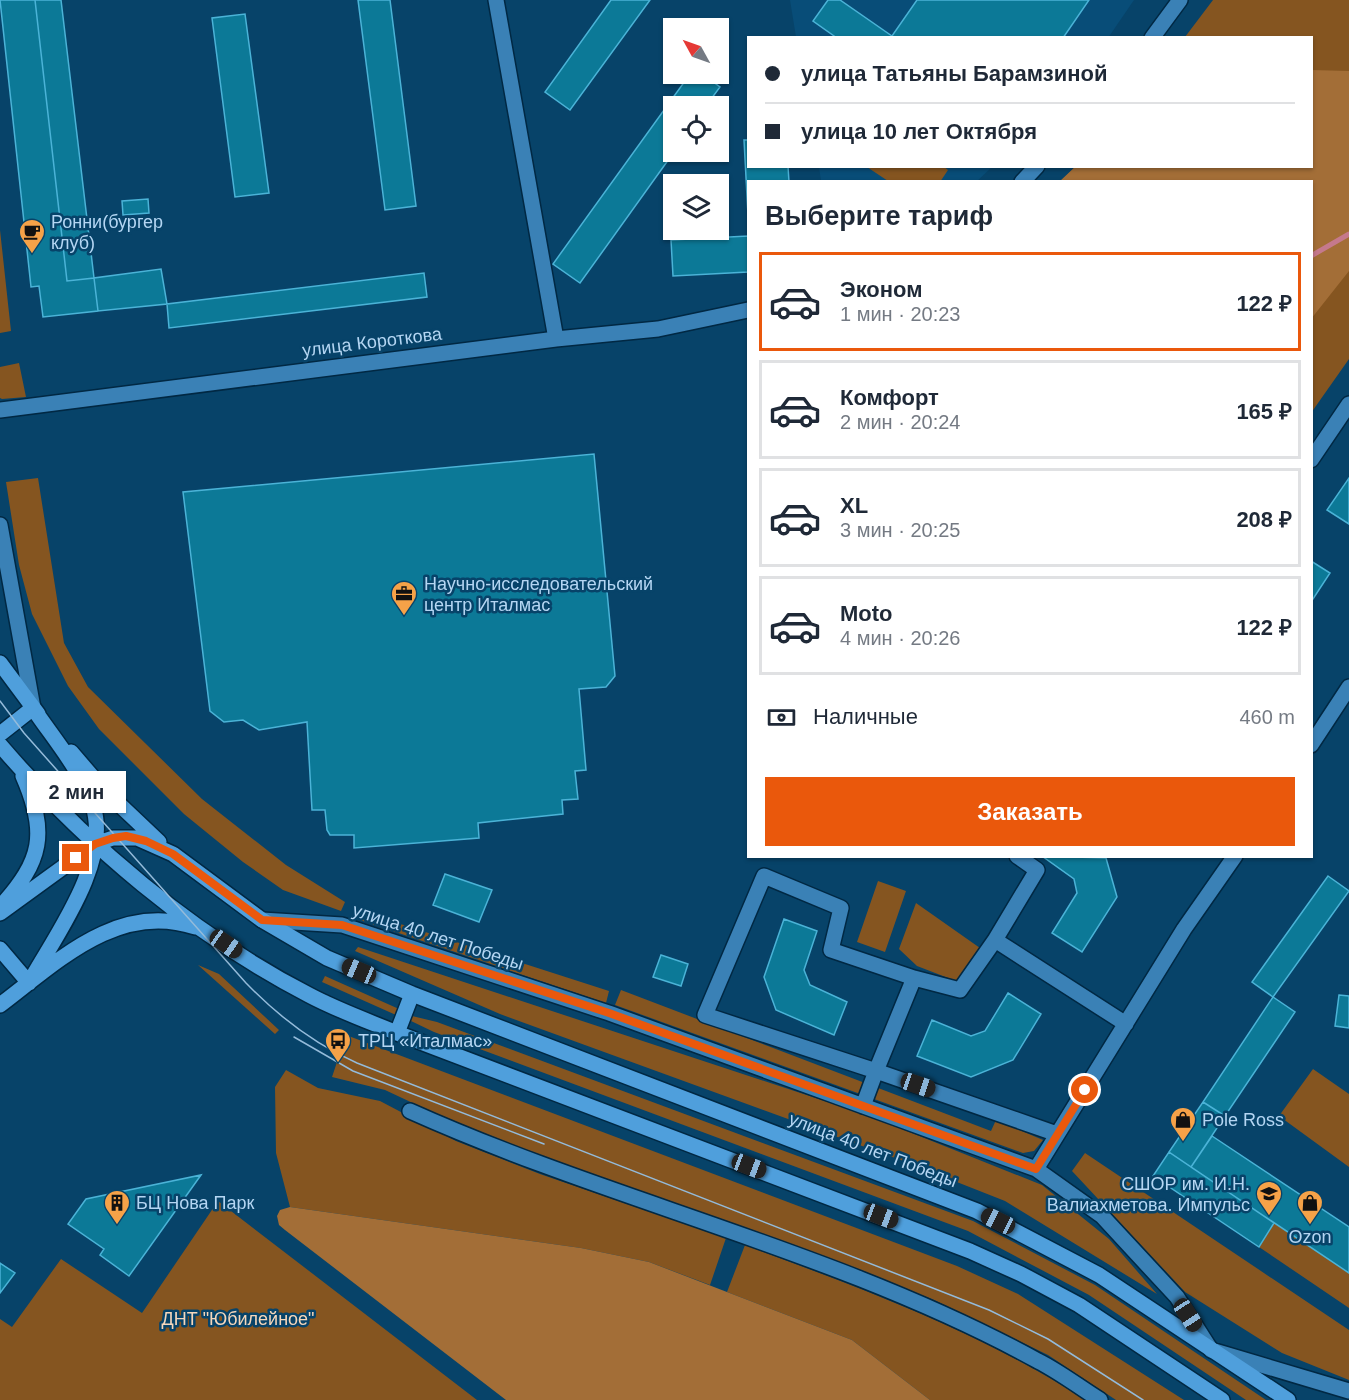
<!DOCTYPE html>
<html lang="ru">
<meta charset="utf-8">
<style>
body{margin:0;font-family:Helvetica,sans-serif;background:#f6f6f7;color:#1f2937;height:100vh;display:flex;flex-direction:column;font-size:22px;white-space:nowrap}
*{box-sizing:border-box;margin:0}
p{font-size:20px;color:#747a83}
.icon{flex:none;width:33px;height:33px;fill:none;stroke:currentColor;stroke-width:2;stroke-linecap:round;stroke-linejoin:round}
.map{position:relative;flex:1;overflow:hidden}
.details{position:absolute;left:747px;top:180px;width:566px;height:678px;display:flex;flex-direction:column;background:#fff;border-radius:0px;box-shadow:0 2px 4px #0004}
.details>*{flex:none}
.top-card{position:absolute;left:747px;top:36px;width:566px;height:132px;border-radius:0px;box-shadow:0 2px 4px #0004;display:grid;align-content:center;height:132px;padding:0 18px;background:#fff}
.needle{width:39px;rotate:310deg}
.buttons{position:absolute;left:663px;top:18px;display:grid;gap:12px}
.buttons a{display:grid;place-items:center;width:66px;height:66px;border-radius:0px;background:#fff;box-shadow:0 2px 4px #0004;font-size:30px}
.end{position:absolute;width:27px;height:27px;margin:-14px;border:8px solid #ea580c;background:#fff;box-shadow:0 0 0 3px #fff}
.from{border-radius:50%}
.bubble{position:absolute;height:42px;border-radius:0px;background:#fff;box-shadow:0 2px 4px #0004;font-size:20px;font-weight:800;line-height:42px;text-align:center}
.car{position:absolute;width:18px;height:36px;margin:-18px -9px;border-radius:8px;box-shadow:0 0 4px 2px #0007;background:linear-gradient(#222 24%,#8ab4d8 0 40%,#222 0 76%,#8ab4d8 0 86%,#222 0)}
.top-card b{display:flex;align-items:center;gap:21px;height:57px;font-size:22px}
.top-card b+b{border-top:2px solid #e0e1e3}
.top-card i{width:15px;height:15px;background:#1f2937}
ul{padding:0;list-style:none}
li{display:flex;align-items:center;gap:18px;height:99px;margin:0 12px 9px;padding:0 6px;border:3px solid #e0e1e3;border-radius:0px}
li div{flex:1}
li b{display:block;font-size:22px}
li em{font-style:normal;font-weight:800}
li.active{border-color:#ea580c}
li>.icon{width:54px;height:54px;stroke-width:1.5}
h2{padding:0 18px;font-size:27px;line-height:72px}
.pay{display:flex;align-items:center;gap:15px;height:66px;padding:0 18px;font-size:22px}
.pay p{margin-inline-start:auto}
.button{display:flex;gap:12px;margin-top:auto;padding:12px 18px}
.button a{flex:1;height:69px;border-radius:0px;background:#ea580c;color:#fff;font-size:24px;font-weight:800;line-height:69px;text-align:center}
.map>svg:first-child{display:block}
</style>
<div class="map">
<svg width="1349" height="1400" viewBox="0 0 1349 1400">
<rect width="100%" height="100%" fill="#074369"/>
<path fill="#084d78" d="M790 0H1134L1108 38 796 37Z
M819 167H992L976 182 821 181Z"/>
<path fill="#855520" d="M1213 0H1349V359L1311 413V182H1060L1075 167 1311 166V38L1185 37Z
M943 166 948 170 940 182 888 181 867 167Z
M0 230 11 331 0 333Z
M19 363 26 397 2 399 0 398V367Z
M38 478 64 643 88 687 202 799 286 865 345 902 341 911 283 890 243 862 184 814 99 729 68 686 32 614 19 565 6 482Z
M878 881 906 891 885 952 857 942Z
M916 903 980 948 956 981 917 966 899 949Z
M357 910 609 991 606 1003 354 918Z
M358 947 867 1115 1042 1185 1109 1239 1157 1294 1005 1201 906 1162 500 1014 355 951Z
M198 965 219 974 279 1030 275 1034Z
M325 976 399 1009 396 1015 322 982Z
M621 990 991 1131 996 1120 1043 1140 1034 1151 1023 1153 615 1005Z
M412 1016 437 1022 973 1221 1095 1285 1266 1400H1246L1089 1295 968 1231 434 1032 411 1021Z
M346 1035 957 1266 1018 1294 1184 1400H1116L1048 1355 932 1299 464 1127 385 1090 332 1077Z
M1313 1069 1349 1094V1167L1279 1116Z
M286 1070 318 1088 380 1101 456 1141 540 1174 726 1238 710 1285 649 1262 581 1248 290 1207 276 1153 275 1087Z
M1085 1153 1349 1330V1380L1282 1353 1185 1292 1072 1171Z
M218 1201 477 1400H0V1319L12 1327 61 1259 142 1313Z
M1274 1223 1349 1273V1308L1259 1247Z
M745 1245C862 1289 980 1331 1085 1400H930L852 1340 727 1292Z"/>
<path fill="#a36e37" d="M1311 70 1349 71V271L1311 319V182L1060 181 1075 167 1311 166Z
M290 1207 581 1248 649 1262 852 1340 930 1400H506L285 1230 279 1225 277 1216 280 1210Z"/>
<g fill="none" stroke-linecap="round" stroke-linejoin="round">
<path stroke="#c5798c" stroke-width="5" d="M1311 256 1349 234"/>
</g>
<path fill="#0c7997" stroke="#4bb3d7" stroke-width="1.5" d="M0 0H35L67 281 94 278 98 311 43 317 39 286 31 287Z
M35 0H61L94 278 67 281Z
M358 0H390L416 206 385 210Z
M611 0H650L570 110 545 92Z
M828 0H840L892 36 917 0H1089L1063 38H837L813 21Z
M245 14 269 193 235 197 212 18Z
M690 74H702L720 87 706 106H674V152L580 283 553 264Z
M744 140H748V166H788L789 182H748V215Z
M148 199 149 213 123 215 122 201Z
M748 236V272L673 276 671 240Z
M161 269 167 304 98 311 94 278Z
M424 273 427 297 169 328 167 304Z
M594 454 615 676 606 687 579 689 586 770 575 771 578 799 562 800 563 814 478 823 479 838 354 848V835H330L327 830 325 810H312L307 722 259 730 243 720 224 722 210 711 183 492Z
M1349 478V524L1327 510Z
M1311 561 1330 573 1311 602Z
M1042 856 1106 858 1117 897 1082 952 1052 933 1077 893 1074 879Z
M445 874 492 890 479 922 433 905Z
M1328 876 1349 891 1273 997 1252 982Z
M784 919 817 931 804 970 810 985 847 1002 834 1035 776 1010 764 977Z
M661 955 688 964 681 986 653 977Z
M1008 993 1041 1014 1013 1060 971 1077 917 1056 932 1020 971 1036 985 1031Z
M1339 995 1349 996V1028L1335 1026Z
M1273 997 1295 1012 1225 1116 1203 1102Z
M1203 1102 1225 1116 1191 1167 1169 1152Z
M1212 1136 1349 1227V1273L1191 1167Z
M1169 1152 1274 1223 1259 1247 1153 1176Z
M201 1175 129 1276 100 1255 104 1249 68 1224 86 1199Z
M0 1263 15 1273 0 1293Z"/>
<g fill="none" stroke-linecap="round" stroke-linejoin="round">
<defs>
<path id="minor" d="M496 0 556 339
M1152 38 1180 0
M1022 182 1037 166
M0 410 556 339 658 329 748 310
M1311 460 1349 404
M0 525 33 708
M1311 745 1349 687
M262 920 342 925 609 1013 1036 1169 1102 1216 1177 1297 1211 1350 1349 1391
M995 940 1037 870 1017 856
M863 1106 876 1071 705 1015 764 876 841 908 831 950 914 978
M410 1111C615 1203 840 1252 1038 1361 1060 1372 1079 1387 1100 1400
M1057 1134 876 1071 914 978 960 990 995 940 1126 1024
M1036 1169 1184 929 1235 856"/>
<path id="major" d="M0 663 38 714
M0 734 33 708
M0 745C85 844 193 935 309 995 337 1010 368 1021 397 1033L970 1251 1021 1274 1079 1305 1222 1400
M71 752 102 788 159 842
M1 906C42 861 48 833 23 776
M0 913 95 844 113 838H137L173 854 262 920 327 958 412 994 977 1211 1099 1275 1288 1400
M0 949 29 983
M29 983C55 936 111 862 93 806 82 771 53 738 33 708
M0 1005C57 962 118 901 195 927
M397 1033 412 994"/>
</defs>
<use href="#minor" stroke="#012843" stroke-width="18"/>
<use href="#major" stroke="#012843" stroke-width="18"/>
<use href="#minor" stroke="#3a81b6" stroke-width="15"/>
<use href="#major" stroke="#4f9fdc" stroke-width="15"/>
<path stroke="#94bbda" stroke-width="1.5" d="M0 701 24 733 246 983C278 1016 314 1044 357 1063L989 1310 1048 1339 1143 1400
M294 1037 353 1071 544 1144"/>
</g>
<g fill="none" stroke-linecap="round" stroke-linejoin="round">
<path stroke="#ea580c" stroke-width="8" d="M76 858 95 844 113 838 126 836 146 841 173 854 262 920 342 925 609 1013 1036 1169 1085 1090"/>
</g>
<defs>
<symbol id="cafe-pin" viewBox="-11 -11 22 30"><path d="M0 17L-7.5 6A9.5 9.5 0 1 1 7.5 6Z" fill="#f6a248" stroke="#074369"/><path d="M-5.5-4.5H6V0H3Q3 3.5 0 3.5H-2.5Q-5.5 3.5-5.5 0ZM3-3.2v2h1.7v-2ZM-6 4.5H4V6H-6Z" fill="#111"/></symbol>
<symbol id="office-pin" viewBox="-11 -11 22 30"><path d="M0 17L-7.5 6A9.5 9.5 0 1 1 7.5 6Z" fill="#f6a248" stroke="#074369"/><path d="M-6-3h4V-5.5h4V-3h4V5H-6ZM-1-4.5V-3h2v-1.5ZM-6 0V1H6V0Z" fill="#111"/></symbol>
<symbol id="bus-pin" viewBox="-11 -11 22 30"><path d="M0 17L-7.5 6A9.5 9.5 0 1 1 7.5 6Z" fill="#f6a248" stroke="#074369"/><path d="M-5-6H5V4H4V6H2V4H-2V6H-4V4H-5ZM-3.5-4V0h7V-4ZM-3.5 1.2v1.5H-2V1.2ZM2 1.2v1.5H3.5V1.2Z" fill="#111"/></symbol>
<symbol id="shop-pin" viewBox="-11 -11 22 30"><path d="M0 17L-7.5 6A9.5 9.5 0 1 1 7.5 6Z" fill="#f6a248" stroke="#074369"/><path d="M-5-2.5h2.3a2.7 3.5 0 0 1 5.4 0H5L5.5 6h-11ZM-1.5-2.5h3a1.5 2.3 0 0 0-3 0Z" fill="#111"/></symbol>
<symbol id="school-pin" viewBox="-11 -11 22 30"><path d="M0 17L-7.5 6A9.5 9.5 0 1 1 7.5 6Z" fill="#f6a248" stroke="#074369"/><path d="M0-5L7-2L0 1L-7-2ZM-4 1L0 2.5L4 1V4Q0 6-4 4Z" fill="#111"/></symbol>
<symbol id="building-pin" viewBox="-11 -11 22 30"><path d="M0 17L-7.5 6A9.5 9.5 0 1 1 7.5 6Z" fill="#f6a248" stroke="#074369"/><path d="M-4-6H4V6H1V3H-1V6H-4ZM-2.5-4.3h1.7v1.8h-1.7ZM.8-4.3h1.7v1.8H.8ZM-2.5-1h1.7V.8h-1.7ZM.8-1h1.7V.8H.8Z" fill="#111"/></symbol>
</defs>
<g fill-rule="evenodd">
<use href="#cafe-pin" x="17" y="217" width="30" height="40"/>
<use href="#office-pin" x="389" y="579" width="30" height="40"/>
<use href="#bus-pin" x="323" y="1026" width="30" height="40"/>
<use href="#shop-pin" x="1168" y="1105" width="30" height="40"/>
<use href="#school-pin" x="1254" y="1179" width="30" height="40"/>
<use href="#building-pin" x="102" y="1188" width="30" height="40"/>
<use href="#shop-pin" x="1295" y="1188" width="30" height="40"/>
</g>
<g text-anchor="middle" stroke-width="5" stroke-linejoin="round" paint-order="stroke">
<g font-size="18" fill="#b4d6f3" stroke="#074369" text-anchor="start">
<text x="51" y="228">Ронни(бургер<tspan x="51" dy="21">клуб)</tspan></text>
<text x="424" y="590">Научно-исследовательский<tspan x="424" dy="21">центр Италмас</tspan></text>
<text x="358" y="1047">ТРЦ «Италмас»</text>
<text x="1202" y="1126">Pole Ross</text>
<text x="1250" y="1190" text-anchor="end">СШОР им. И.Н.<tspan x="1250" dy="21">Валиахметова. Импульс</tspan></text>
<text x="136" y="1209">БЦ Нова Парк</text>
<text x="1310" y="1243" text-anchor="middle">Ozon</text>
</g>
<g font-size="18" fill="#b4d6f3" stroke="#074369">
<text transform="translate(372 342) rotate(-7)" y="6">улица Короткова</text>
<text transform="translate(438 937) rotate(18)" y="6">улица 40 лет Победы</text>
<text transform="translate(873 1150) rotate(21)" y="6">улица 40 лет Победы</text>
</g>
<g font-size="18" fill="#f6d7bb" stroke="#074369">
<text x="238" y="1325">ДНТ "Юбилейное"</text>
</g>
</g>
</svg>
<div class="buttons">
<a><svg class="needle" viewBox="-14 -14 28 28"><path d="M0-13l5 13h-10z" fill="#e53935"/><path d="M0 13l5-13h-10z" fill="#747a83"/></svg></a>
<a><svg class="icon" aria-label="locate" viewBox="0 0 24 24"><circle cx="12" cy="12" r="6"/><path d="M12 2v4M12 18v4M2 12h4M18 12h4"/></svg></a>
<a><svg class="icon" aria-label="layers" viewBox="0 0 24 24"><path d="M12 4l9 5-9 5-9-5zM3 14l9 5 9-5"/></svg></a>
</div>
<i class="end from" style="left:1085px;top:1090px"></i>
<i class="end" style="left:76px;top:858px"></i>
<div class="bubble" style="left:27px;top:771px;width:99px">2 мин</div>
<i class="car" style="left:226px;top:944px;rotate:125deg"></i>
<i class="car" style="left:359px;top:971px;rotate:293deg"></i>
<i class="car" style="left:918px;top:1085px;rotate:109deg"></i>
<i class="car" style="left:749px;top:1166px;rotate:111deg"></i>
<i class="car" style="left:881px;top:1216px;rotate:111deg"></i>
<i class="car" style="left:998px;top:1221px;rotate:296deg"></i>
<i class="car" style="left:1188px;top:1315px;rotate:147deg"></i>
<div class="top-card">
<b><i class="from"></i>улица Татьяны Барамзиной</b>
<b><i></i>улица 10 лет Октября</b>
</div>
<section class="details">
<h2>Выберите тариф</h2>
<ul>
<li class="active"><svg class="icon" aria-label="car" viewBox="0 0 24 24"><path d="M5 17H2v-5l4-1 3-4h7l3 4 3 1v5h-3M9 17h6M6 11h13"/><circle cx="7" cy="17" r="2"/><circle cx="17" cy="17" r="2"/></svg><div><b>Эконом</b><p>1 мин · 20:23</p></div><em>122 ₽</em></li>
<li><svg class="icon" aria-label="car" viewBox="0 0 24 24"><path d="M5 17H2v-5l4-1 3-4h7l3 4 3 1v5h-3M9 17h6M6 11h13"/><circle cx="7" cy="17" r="2"/><circle cx="17" cy="17" r="2"/></svg><div><b>Комфорт</b><p>2 мин · 20:24</p></div><em>165 ₽</em></li>
<li><svg class="icon" aria-label="car" viewBox="0 0 24 24"><path d="M5 17H2v-5l4-1 3-4h7l3 4 3 1v5h-3M9 17h6M6 11h13"/><circle cx="7" cy="17" r="2"/><circle cx="17" cy="17" r="2"/></svg><div><b>XL</b><p>3 мин · 20:25</p></div><em>208 ₽</em></li>
<li><svg class="icon" aria-label="car" viewBox="0 0 24 24"><path d="M5 17H2v-5l4-1 3-4h7l3 4 3 1v5h-3M9 17h6M6 11h13"/><circle cx="7" cy="17" r="2"/><circle cx="17" cy="17" r="2"/></svg><div><b>Moto</b><p>4 мин · 20:26</p></div><em>122 ₽</em></li>
</ul>
<div class="pay"><svg class="icon" aria-label="cash" viewBox="0 0 24 24"><path d="M3 7h18v10H3z"/><circle cx="12" cy="12" r="2"/></svg>Наличные<p>460 m</p></div>
<div class="button"><a>Заказать</a></div>
</section>
</div>
